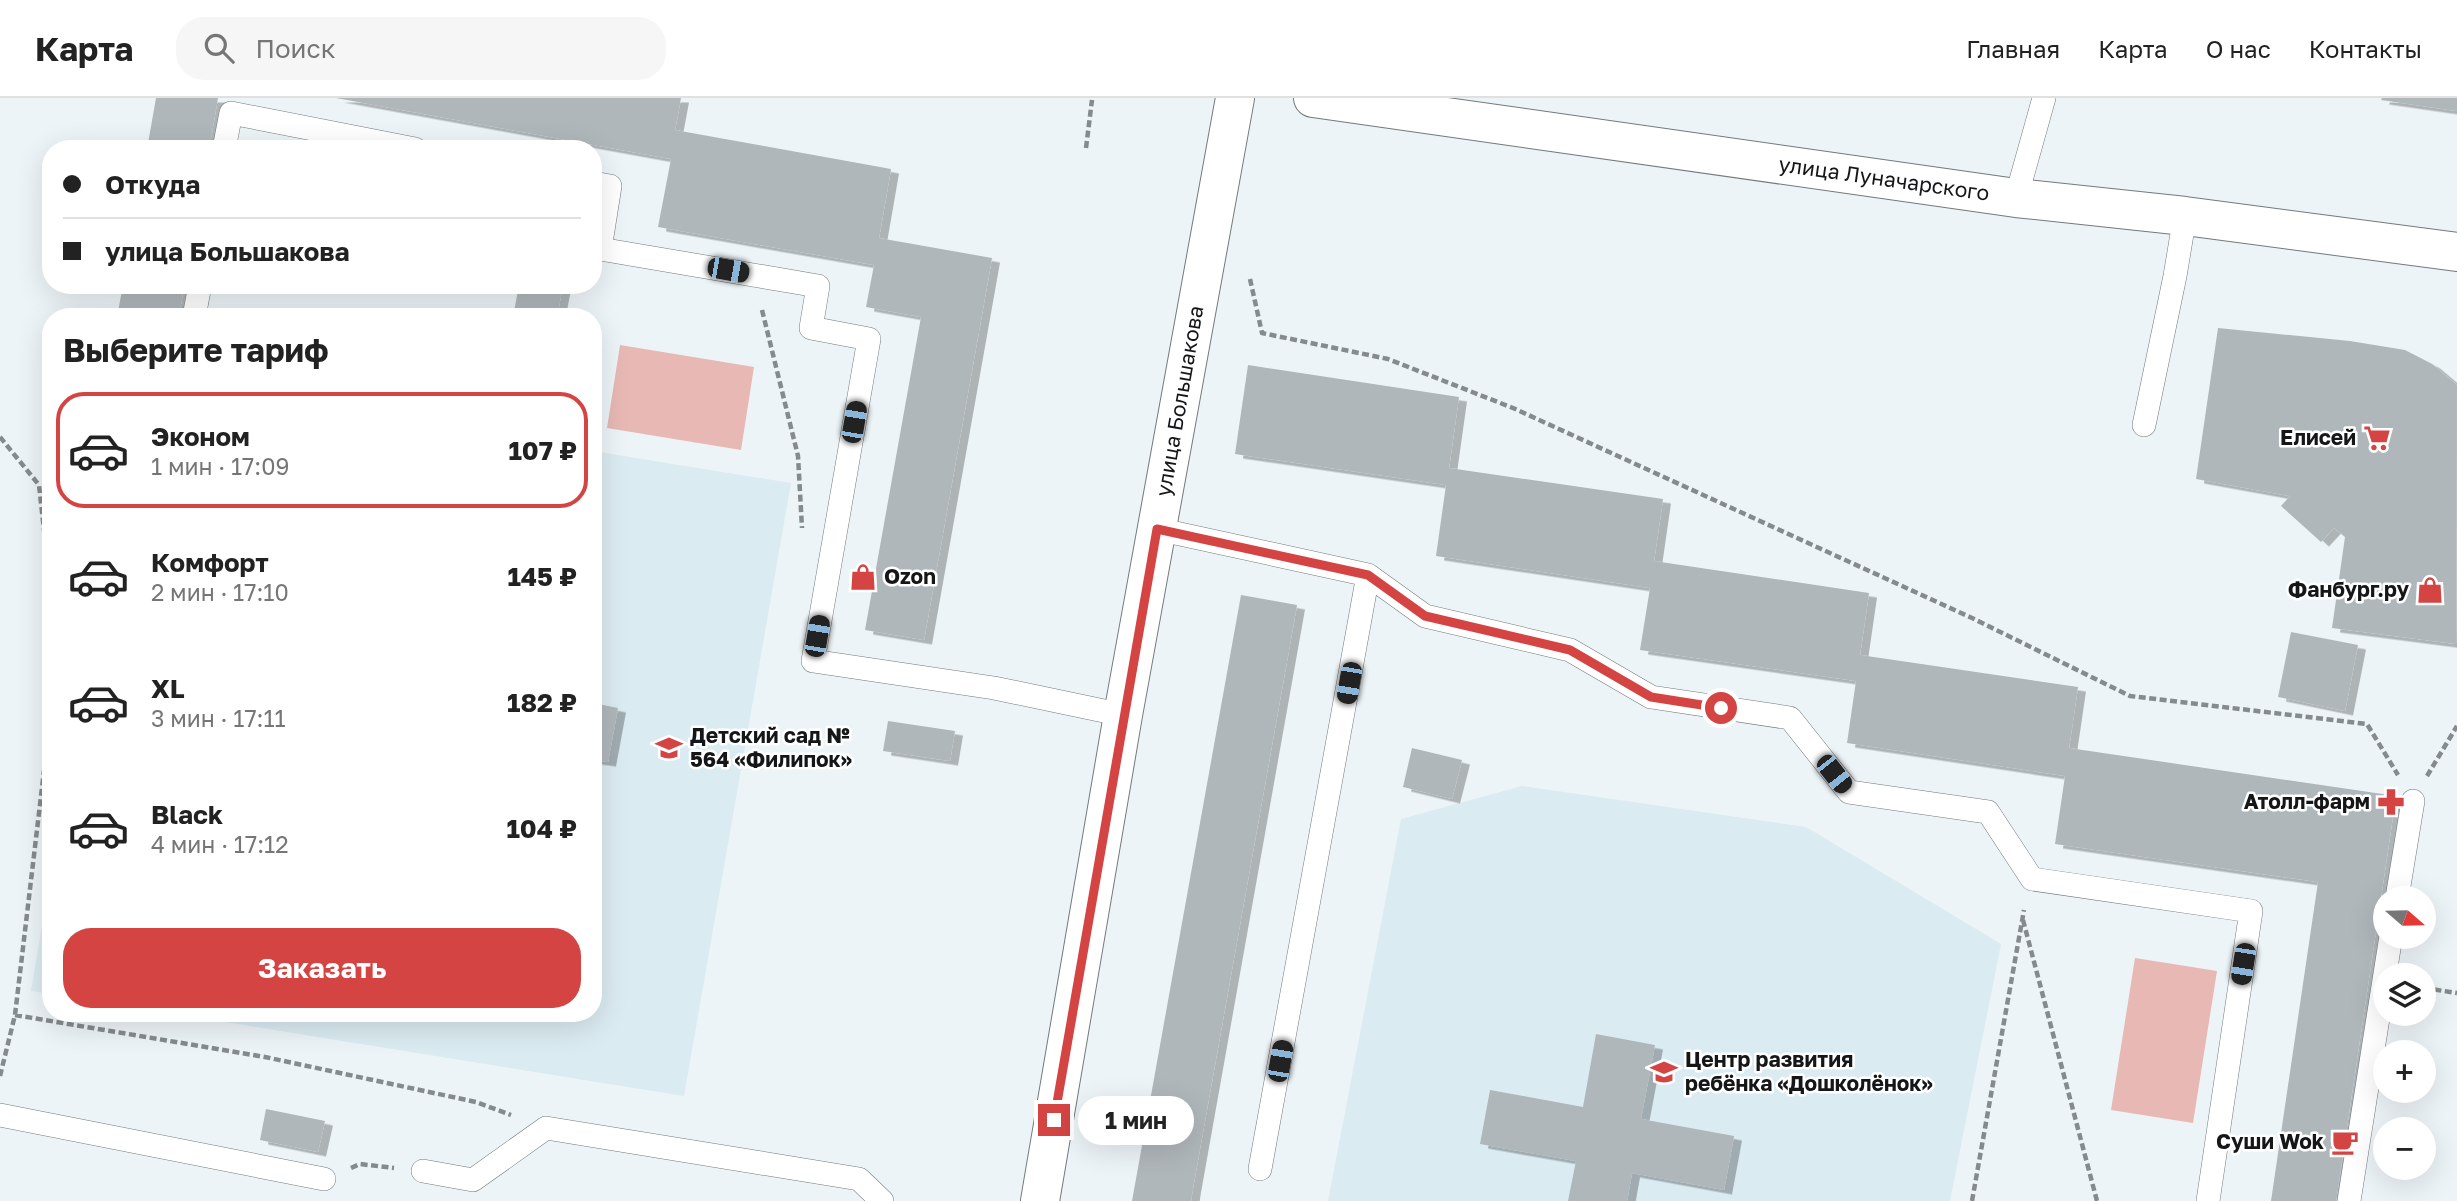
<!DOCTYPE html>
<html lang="ru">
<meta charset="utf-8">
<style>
body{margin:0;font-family:"Golos Text",sans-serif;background:#f6f6f6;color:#222;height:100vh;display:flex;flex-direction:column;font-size:26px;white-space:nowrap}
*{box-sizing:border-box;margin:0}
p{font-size:23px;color:#767676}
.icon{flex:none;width:38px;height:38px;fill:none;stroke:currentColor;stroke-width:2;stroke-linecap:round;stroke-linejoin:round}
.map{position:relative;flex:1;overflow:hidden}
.sheet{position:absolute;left:42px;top:210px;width:560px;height:714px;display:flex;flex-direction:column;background:#fff;border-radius:28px;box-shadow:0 7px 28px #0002}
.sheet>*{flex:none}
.hud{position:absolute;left:42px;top:42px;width:560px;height:154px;border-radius:28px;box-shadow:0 7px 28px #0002;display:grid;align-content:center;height:154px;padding:0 21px;background:#fff}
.needle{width:46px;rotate:110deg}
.fabs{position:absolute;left:2373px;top:788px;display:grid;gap:14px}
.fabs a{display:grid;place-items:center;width:63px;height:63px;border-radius:50%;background:#fff;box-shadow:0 7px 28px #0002;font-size:35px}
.end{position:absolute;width:32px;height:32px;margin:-16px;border:9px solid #d34443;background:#fff;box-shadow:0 0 0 4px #fff}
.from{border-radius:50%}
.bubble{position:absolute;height:49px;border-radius:24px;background:#fff;box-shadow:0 7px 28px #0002;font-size:23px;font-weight:700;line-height:49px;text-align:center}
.car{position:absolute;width:21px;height:42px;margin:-21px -10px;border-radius:9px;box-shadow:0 0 5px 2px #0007;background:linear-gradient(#222 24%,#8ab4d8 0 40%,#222 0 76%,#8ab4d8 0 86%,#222 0)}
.hud b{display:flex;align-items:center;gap:24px;height:66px;font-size:26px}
.hud b+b{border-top:2px solid #e0e0e0}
.hud i{width:18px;height:18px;background:#222}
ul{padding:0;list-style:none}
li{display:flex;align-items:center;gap:21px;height:116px;margin:0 14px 10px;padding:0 7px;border:4px solid transparent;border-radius:28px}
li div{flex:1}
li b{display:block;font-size:26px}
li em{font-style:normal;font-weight:700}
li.on{border-color:#d34443}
li>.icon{width:63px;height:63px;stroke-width:1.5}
h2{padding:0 21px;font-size:32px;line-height:84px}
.button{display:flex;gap:14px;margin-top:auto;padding:14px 21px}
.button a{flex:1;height:80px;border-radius:28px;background:#d34443;color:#fff;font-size:28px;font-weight:700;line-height:80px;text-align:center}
header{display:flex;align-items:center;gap:42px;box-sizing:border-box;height:98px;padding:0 35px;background:#fff;border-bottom:2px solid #e0e0e0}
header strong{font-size:33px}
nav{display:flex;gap:38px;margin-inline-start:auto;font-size:24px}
.search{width:490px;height:63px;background:#f6f6f6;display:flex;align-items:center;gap:18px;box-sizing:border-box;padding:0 24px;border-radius:28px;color:#767676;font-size:26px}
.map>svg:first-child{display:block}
</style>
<header>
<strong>Карта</strong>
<div class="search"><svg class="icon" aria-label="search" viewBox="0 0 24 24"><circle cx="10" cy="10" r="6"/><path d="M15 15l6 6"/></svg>Поиск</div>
<nav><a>Главная</a><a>Карта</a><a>О нас</a><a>Контакты</a></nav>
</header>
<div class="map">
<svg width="2457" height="1103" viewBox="0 0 2457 1103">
<defs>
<filter id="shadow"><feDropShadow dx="8" dy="4.5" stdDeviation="0" flood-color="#0004"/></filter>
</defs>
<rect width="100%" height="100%" fill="#edf4f7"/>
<path fill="#daebf1" d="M593 353 791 385 684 998 169 915H593Z
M1522 688 1806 729 2001 846 1950 1103H1328L1401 721Z
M51 774V896L31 893Z"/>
<path fill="#e7b8b4" d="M620 247 754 269 741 352 607 330Z
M2135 860 2217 873 2193 1025 2111 1012Z"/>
<path fill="#b0b7ba" filter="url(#shadow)" d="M156 0H218L209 51H147Z
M336 0H681L675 32 891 71 879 140 992 160 924 542 865 532 921 219 866 209 874 167 658 129 671 61Z
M2382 0H2457V13L2381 2Z
M123 187H184L179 219H117Z
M519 187H563L557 219H513Z
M2218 230 2350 243 2405 252 2432 266 2457 287 2456 546 2332 530 2345 439 2334 430 2321 444 2281 408 2290 398 2196 381Z
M1248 267 1459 299 1449 370 1663 401 1654 463 1869 495 1860 557 2078 589 2069 650 2396 698 2336 1103H2271L2318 784 2055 746 2065 678 1847 645 1856 583 1640 552 1650 490 1436 458 1446 387 1235 356Z
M1241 497 1297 507 1193 1090 1191 1103H1132Z
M2291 534 2358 547 2345 613 2278 599Z
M593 605 618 610 608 664 593 662Z
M888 623 955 633 950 663 883 653Z
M1412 650 1462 662 1452 701 1403 689Z
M1596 936 1655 947 1641 1021 1734 1038 1724 1092 1632 1075 1627 1103H1568L1576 1063 1480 1046 1490 992 1583 1009Z
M266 1011 325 1023 318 1054 260 1042Z"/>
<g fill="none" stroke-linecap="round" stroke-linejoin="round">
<defs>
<path id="service" d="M224 51 231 15 415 51
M593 85 610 88 600 151 818 188 811 230 869 241 813 563 994 590 1123 617
M2016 100 2044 0
M194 219 200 187
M2144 327 2175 178 2185 118
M1157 431 1368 477 1425 518 1570 552 1651 599 1790 620 1849 694 1988 714 2032 781 2251 813 2208 1103
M2397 800 2413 703
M0 1017 324 1081
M1260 1071 1368 477
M423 1073 473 1082 546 1030 859 1081 882 1103
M2349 1103 2391 838"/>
<path id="tertiary" d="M1313 0 2016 100 2185 118 2457 154
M1040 1103 1123 617 1235 0"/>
</defs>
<use href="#service" stroke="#73797c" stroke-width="24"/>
<use href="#tertiary" stroke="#73797c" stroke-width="40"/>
<path stroke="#858a8c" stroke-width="4.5" stroke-dasharray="7 3.5" stroke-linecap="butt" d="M1086 50 1092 2
M1250 181 1262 235 1388 261 1513 310 1972 520 2130 598 2367 626 2398 677
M762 212 798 358 802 430
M0 339 39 387 51 495
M2427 678 2457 628
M2023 822 2097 1103
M2424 890 2457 895
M15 917 265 959 476 1004 511 1017
M0 978 15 917 51 614
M351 1070 360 1066 394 1070
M1972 1103 2024 812"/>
<use href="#service" stroke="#fff" stroke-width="23"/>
<use href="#tertiary" stroke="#fff" stroke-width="38"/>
</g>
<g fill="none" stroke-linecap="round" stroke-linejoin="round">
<path stroke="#d34443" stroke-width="9" d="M1054 1022 1157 431 1368 477 1425 518 1570 552 1651 599 1721 610"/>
</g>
<defs>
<symbol id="supermarket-bare" viewBox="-9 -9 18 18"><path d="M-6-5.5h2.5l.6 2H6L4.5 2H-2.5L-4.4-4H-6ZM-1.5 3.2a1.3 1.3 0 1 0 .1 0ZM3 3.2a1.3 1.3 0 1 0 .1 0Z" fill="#d34443" stroke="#fff" stroke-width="2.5" paint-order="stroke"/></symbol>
<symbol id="shop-bare" viewBox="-9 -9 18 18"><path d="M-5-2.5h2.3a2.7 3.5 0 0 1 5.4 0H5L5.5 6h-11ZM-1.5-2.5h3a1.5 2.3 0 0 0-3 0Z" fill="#d34443" stroke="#fff" stroke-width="2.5" paint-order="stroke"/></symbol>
<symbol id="school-bare" viewBox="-9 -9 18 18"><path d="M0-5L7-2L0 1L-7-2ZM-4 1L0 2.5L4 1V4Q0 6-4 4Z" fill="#d34443" stroke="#fff" stroke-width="2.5" paint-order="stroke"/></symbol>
<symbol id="pharmacy-bare" viewBox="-9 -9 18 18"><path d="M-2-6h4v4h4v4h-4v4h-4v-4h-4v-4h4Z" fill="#d34443" stroke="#fff" stroke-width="2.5" paint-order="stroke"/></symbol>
<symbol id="cafe-bare" viewBox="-9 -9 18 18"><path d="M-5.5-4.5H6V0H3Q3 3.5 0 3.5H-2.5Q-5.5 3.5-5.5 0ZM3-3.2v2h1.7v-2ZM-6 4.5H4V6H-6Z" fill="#d34443" stroke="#fff" stroke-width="2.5" paint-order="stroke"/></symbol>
</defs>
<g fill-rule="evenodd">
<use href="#supermarket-bare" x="2358" y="321" width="38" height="38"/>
<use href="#shop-bare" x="844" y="460" width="38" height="38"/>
<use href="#shop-bare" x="2411" y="473" width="38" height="38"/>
<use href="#school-bare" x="650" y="631" width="38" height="38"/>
<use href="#pharmacy-bare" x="2372" y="685" width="38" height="38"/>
<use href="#school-bare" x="1645" y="955" width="38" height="38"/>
<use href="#cafe-bare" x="2326" y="1025" width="38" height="38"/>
</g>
<g text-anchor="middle" stroke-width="5" stroke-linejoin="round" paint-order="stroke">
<g font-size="21" fill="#141617" stroke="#fff">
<text transform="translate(1884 81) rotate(8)" y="7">улица Луначарского</text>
<text transform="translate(1180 303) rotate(-80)" y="7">улица Большакова</text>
</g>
<g font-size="21" font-weight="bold" fill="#141617" stroke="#fff" text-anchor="end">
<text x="2356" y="347">Елисей</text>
<text x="884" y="486" text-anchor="start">Ozon</text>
<text x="2409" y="499">Фанбург.ру</text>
<text x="690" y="645" text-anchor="start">Детский сад №<tspan x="690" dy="24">564 «Филипок»</tspan></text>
<text x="2370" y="711">Атолл-фарм</text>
<text x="1685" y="969" text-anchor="start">Центр развития<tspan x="1685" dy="24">ребёнка «Дошколёнок»</tspan></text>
<text x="2324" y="1051">Суши Wok</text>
</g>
</g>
</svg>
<div class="fabs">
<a><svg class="needle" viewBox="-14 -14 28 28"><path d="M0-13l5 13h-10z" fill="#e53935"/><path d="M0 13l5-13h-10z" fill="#767676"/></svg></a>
<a><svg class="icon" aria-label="layers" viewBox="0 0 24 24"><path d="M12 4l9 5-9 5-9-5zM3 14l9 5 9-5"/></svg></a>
<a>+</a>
<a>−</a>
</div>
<i class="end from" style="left:1721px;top:610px"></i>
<i class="end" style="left:1054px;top:1022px"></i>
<div class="bubble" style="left:1078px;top:998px;width:116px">1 мин</div>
<i class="car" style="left:728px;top:172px;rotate:100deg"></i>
<i class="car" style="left:854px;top:324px;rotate:10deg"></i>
<i class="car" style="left:817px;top:538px;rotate:10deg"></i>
<i class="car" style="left:1349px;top:585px;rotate:190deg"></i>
<i class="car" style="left:1834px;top:676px;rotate:142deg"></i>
<i class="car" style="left:2243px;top:866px;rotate:189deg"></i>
<i class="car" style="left:1280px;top:963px;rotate:10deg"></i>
<div class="hud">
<b><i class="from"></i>Откуда</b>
<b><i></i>улица Большакова</b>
</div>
<section class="sheet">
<h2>Выберите тариф</h2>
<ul>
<li class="on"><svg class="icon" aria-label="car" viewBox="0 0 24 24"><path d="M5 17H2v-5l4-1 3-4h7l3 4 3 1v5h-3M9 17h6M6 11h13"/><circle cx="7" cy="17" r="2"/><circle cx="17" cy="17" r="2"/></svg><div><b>Эконом</b><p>1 мин · 17:09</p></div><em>107 ₽</em></li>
<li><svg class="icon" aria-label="car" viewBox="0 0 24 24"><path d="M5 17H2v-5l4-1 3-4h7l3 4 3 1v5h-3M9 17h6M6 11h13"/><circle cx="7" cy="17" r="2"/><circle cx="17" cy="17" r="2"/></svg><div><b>Комфорт</b><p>2 мин · 17:10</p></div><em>145 ₽</em></li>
<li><svg class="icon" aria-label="car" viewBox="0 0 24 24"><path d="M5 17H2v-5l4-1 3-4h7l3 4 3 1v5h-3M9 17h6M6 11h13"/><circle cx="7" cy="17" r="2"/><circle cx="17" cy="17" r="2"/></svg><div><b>XL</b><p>3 мин · 17:11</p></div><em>182 ₽</em></li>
<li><svg class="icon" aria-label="car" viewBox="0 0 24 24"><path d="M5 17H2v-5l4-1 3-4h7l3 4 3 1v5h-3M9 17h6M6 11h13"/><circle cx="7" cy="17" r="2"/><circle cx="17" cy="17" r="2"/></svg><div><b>Black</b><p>4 мин · 17:12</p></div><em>104 ₽</em></li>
</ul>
<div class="button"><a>Заказать</a></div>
</section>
</div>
